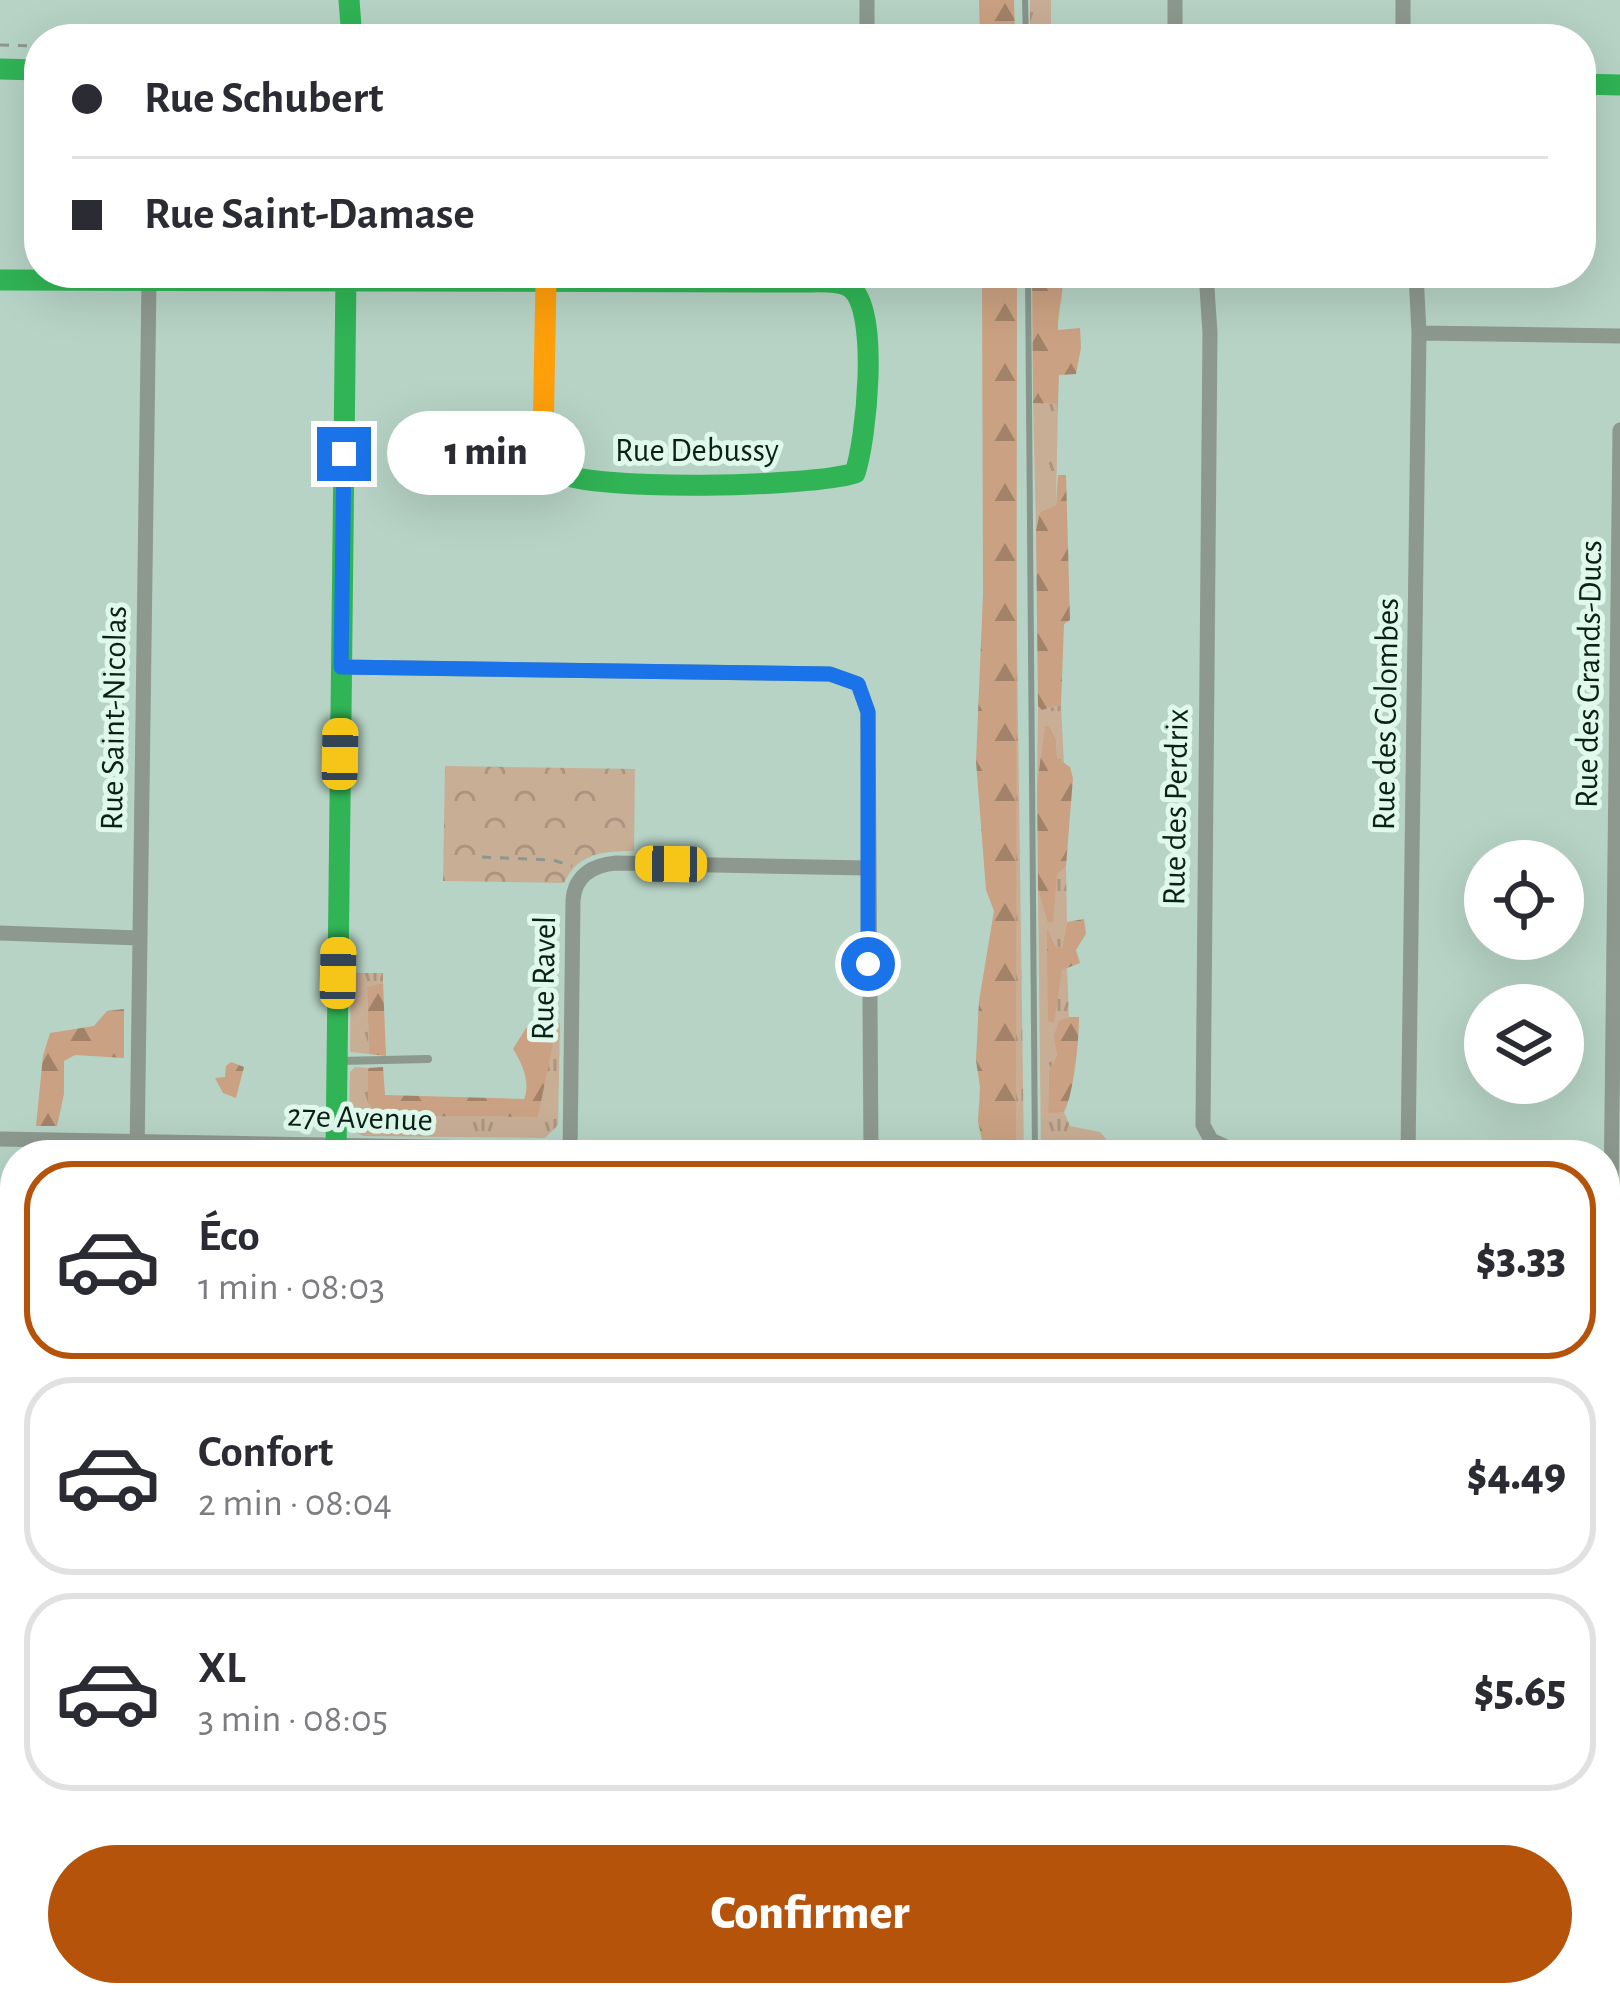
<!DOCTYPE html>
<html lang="fr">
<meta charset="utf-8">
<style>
body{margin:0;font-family:"Alegreya Sans",sans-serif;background:#f2f2f3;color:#2b2b33;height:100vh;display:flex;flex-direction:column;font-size:45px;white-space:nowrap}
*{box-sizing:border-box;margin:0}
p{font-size:39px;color:#7c7c81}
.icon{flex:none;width:66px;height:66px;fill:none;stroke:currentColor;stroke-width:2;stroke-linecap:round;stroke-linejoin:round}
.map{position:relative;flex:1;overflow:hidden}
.drawer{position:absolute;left:0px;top:1140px;width:1620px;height:867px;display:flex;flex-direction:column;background:#fff;border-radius:48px 48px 0 0;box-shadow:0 12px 48px #0002}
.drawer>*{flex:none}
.hud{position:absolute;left:24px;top:24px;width:1572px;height:264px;border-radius:48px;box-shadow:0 12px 48px #0002;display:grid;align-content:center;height:264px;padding:0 48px;background:#fff}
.controls{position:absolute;left:1464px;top:840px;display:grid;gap:24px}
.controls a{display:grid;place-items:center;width:120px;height:120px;border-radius:50%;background:#fff;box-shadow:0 12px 48px #0002;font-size:60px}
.end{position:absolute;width:54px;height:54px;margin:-27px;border:15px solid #1a73e8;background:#fff;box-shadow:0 0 0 6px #fff}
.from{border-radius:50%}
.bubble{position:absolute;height:84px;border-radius:42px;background:#fff;box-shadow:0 12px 48px #0002;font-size:39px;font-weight:800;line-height:84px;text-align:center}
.car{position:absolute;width:36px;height:72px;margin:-36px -18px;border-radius:15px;box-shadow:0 0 9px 3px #0007;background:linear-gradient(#f5c518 24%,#345 0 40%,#f5c518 0 76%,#345 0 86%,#f5c518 0)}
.hud b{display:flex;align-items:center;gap:42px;height:114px;font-size:45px}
.hud b+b{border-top:3px solid #e1e1e2}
.hud i{width:30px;height:30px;background:#2b2b33}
ul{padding:21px 0 0;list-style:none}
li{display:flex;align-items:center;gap:36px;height:198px;margin:0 24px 18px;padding:0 24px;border:6px solid #e1e1e2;border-radius:48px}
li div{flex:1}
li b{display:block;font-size:45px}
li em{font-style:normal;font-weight:800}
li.current{border-color:#b45309}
li>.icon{width:108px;height:108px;stroke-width:1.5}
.action{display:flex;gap:24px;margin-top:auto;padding:24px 48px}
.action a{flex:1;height:138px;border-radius:72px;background:#b45309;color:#fff;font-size:48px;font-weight:800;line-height:138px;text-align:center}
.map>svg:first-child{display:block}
</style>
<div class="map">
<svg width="1620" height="2006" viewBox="0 0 1620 2006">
<defs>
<pattern id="grass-tufts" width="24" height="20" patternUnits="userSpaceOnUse" patternTransform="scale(3)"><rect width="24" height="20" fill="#c9ae96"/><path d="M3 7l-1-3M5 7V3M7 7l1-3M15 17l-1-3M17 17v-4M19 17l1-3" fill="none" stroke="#ab9581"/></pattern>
<pattern id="forest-firs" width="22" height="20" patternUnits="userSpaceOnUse" patternTransform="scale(3)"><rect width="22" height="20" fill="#caa182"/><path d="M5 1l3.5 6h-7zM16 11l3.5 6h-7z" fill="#a28369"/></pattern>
<pattern id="park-crowns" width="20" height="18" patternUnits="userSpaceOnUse" patternTransform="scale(3)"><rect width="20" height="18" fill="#c9ae96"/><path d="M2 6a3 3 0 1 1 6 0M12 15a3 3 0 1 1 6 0" fill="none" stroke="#ab9581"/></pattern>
</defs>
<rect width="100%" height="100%" fill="#b6d3c5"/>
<path fill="url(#grass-tufts)" d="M1030 0H1051V39H1030Z
M1033 403 1058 404 1056 505 1040 512 1036 530Z
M1015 501 1024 1155H1016Z
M1061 705 1064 764 1057 758 1056 739 1050 727H1045L1037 784 1038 706 1043 710Z
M1066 866 1067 922 1062 948 1056 946 1052 936 1062 970 1067 967 1069 1017 1059 1020 1057 1055 1049 1071 1048 1112H1064L1070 1126 1100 1132 1108 1141 1199 1147 1208 1155H1041L1038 889 1047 922 1057 875Z
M351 973H383V983L367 988 369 1054 350 1052Z
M540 1023H560L558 1125 545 1138 363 1136 354 1131 349 1114 350 1072 355 1067 368 1068V1103L374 1112 394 1116 538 1117 552 1043Z
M682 1992H762L770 2005 766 2006 760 1996H735V2003L688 2001 687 2006H682Z
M1292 1992H1503L1502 2006H1352L1351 1998 1311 1999Z
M815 1993 936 2006H814Z"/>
<path fill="url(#forest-firs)" d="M979 0H1014L1015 35 980 38Z
M982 273H1017L1016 1155H985L978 1121 980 1088 976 1060 979 1001 994 911 986 890 976 761 983 594Z
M1032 273H1063C1064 294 1058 309 1058 330L1080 328 1081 348 1076 374 1059 375 1058 404 1033 403Z
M1058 475H1066L1070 620 1064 624 1061 705 1042 710 1038 706 1036 530 1040 512 1056 505Z
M1045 726 1050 727 1056 739 1057 758 1070 767 1073 778 1066 866 1057 875 1053 922H1047L1038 889 1037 784Z
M1084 919 1086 934 1076 950 1080 963 1062 970 1054 1023 1048 1021 1047 929 1056 946 1062 948 1067 922Z
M383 983 386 1056 369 1054 367 987Z
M124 1009V1058L75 1055 64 1061V1094L57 1126H36L43 1056 50 1033 94 1026 107 1011Z
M1069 1017H1079C1079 1040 1074 1094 1064 1112L1048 1113 1049 1071 1057 1055 1054 1035 1059 1020Z
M540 1023 553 1043 538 1117 394 1116 374 1112 368 1103V1068L383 1067 385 1095 524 1099C531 1083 522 1063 513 1049L526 1028Z
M231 1062 244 1067 236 1098 223 1093 215 1078 225 1077 226 1066Z
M15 1223V1246L5 1247 15 1295V1352L0 1365V1226L11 1228Z
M0 1444 15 1456V1527L3 1540Z"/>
<path fill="url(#park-crowns)" d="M445 766 635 769 634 851C603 851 578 853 564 883L443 881Z"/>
<path fill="#9fb5ab" d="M1605 1862 1620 1870V1904L1613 1901 1605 1917Z
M951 1992H993V2005L967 2006V2000L951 2001Z"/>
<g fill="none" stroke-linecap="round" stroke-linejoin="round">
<path stroke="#8c988f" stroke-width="3" stroke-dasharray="9 9" stroke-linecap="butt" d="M0 45 39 46
M482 857 553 860 572 866
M1605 1931H1620
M1540 2006V1992"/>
<path stroke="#8d988e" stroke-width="8" d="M339 1061 428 1059
M1605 1830 1609 1832
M1605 1952H1620
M1153 2006 1280 1998"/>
<path stroke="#8d988e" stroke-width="15" d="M867 0V39
M1175 39V0
M1403 39V0
M1206 273 1210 333 1203 1125 1211 1140 1235 1151H1408
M1419 333 1620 336
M341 667 830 674 858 684 868 712 871 1155
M0 933 139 938
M0 1139 862 1155
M137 1155 149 281
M570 1155 573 900C575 875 593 865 616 863L867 868
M1408 1155 1419 333 1416 273
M1605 1710 1620 430
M1521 1992V2006
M126 2006V1992
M1281 2006V1992"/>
<path stroke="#30b455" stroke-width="21" d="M349 0 352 39
M0 69 39 70
M1581 84 1620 85
M0 280 805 282C819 282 840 280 851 288 880 311 866 441 855 473 811 487 594 492 557 472
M336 1155 346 274
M326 2006 327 1992"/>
<path stroke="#ff9f0a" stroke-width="21" d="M546 281 543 440 547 458 557 472"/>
<path stroke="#86968c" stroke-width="6" d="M1025 0 1026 39
M1028 273 1035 1155
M1042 1992V2006"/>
</g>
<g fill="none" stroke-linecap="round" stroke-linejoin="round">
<path stroke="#1a73e8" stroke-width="15" d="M344 454 341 667 830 674 858 684 868 712V964"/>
</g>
<g text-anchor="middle" stroke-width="10" stroke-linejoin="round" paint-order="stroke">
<g font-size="33" fill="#0b2017" stroke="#dff9ec">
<text x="697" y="461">Rue Debussy</text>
<text transform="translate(1587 674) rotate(-89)" y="12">Rue des Grands-Ducs</text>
<text transform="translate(1384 714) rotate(-89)" y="12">Rue des Colombes</text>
<text transform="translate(112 718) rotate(-89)" y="12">Rue Saint-Nicolas</text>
<text transform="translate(1174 807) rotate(-89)" y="12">Rue des Perdrix</text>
<text transform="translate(542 978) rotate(-89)" y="12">Rue Ravel</text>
<text transform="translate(360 1116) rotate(2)" y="12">27e Avenue</text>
</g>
</g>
</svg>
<div class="controls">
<a><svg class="icon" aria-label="locate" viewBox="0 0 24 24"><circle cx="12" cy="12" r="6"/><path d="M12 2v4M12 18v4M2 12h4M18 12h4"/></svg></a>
<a><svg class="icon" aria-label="layers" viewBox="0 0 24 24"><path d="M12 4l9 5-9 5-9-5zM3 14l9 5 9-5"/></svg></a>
</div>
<i class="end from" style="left:868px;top:964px"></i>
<i class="end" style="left:344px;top:454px"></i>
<div class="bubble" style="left:387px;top:411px;width:198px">1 min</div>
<i class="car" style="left:340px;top:754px;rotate:1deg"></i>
<i class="car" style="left:671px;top:864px;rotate:271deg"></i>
<i class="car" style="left:338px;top:973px;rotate:1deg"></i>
<div class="hud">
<b><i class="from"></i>Rue Schubert</b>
<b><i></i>Rue Saint-Damase</b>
</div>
<section class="drawer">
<ul>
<li class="current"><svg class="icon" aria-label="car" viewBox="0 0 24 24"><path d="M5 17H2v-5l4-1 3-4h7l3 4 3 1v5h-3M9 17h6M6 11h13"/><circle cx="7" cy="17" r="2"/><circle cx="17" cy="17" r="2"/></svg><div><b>Éco</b><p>1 min · 08:03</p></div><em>$3.33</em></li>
<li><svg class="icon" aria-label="car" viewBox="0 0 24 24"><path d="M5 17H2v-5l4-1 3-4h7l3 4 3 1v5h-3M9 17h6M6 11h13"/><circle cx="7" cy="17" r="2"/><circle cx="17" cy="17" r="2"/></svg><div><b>Confort</b><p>2 min · 08:04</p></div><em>$4.49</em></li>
<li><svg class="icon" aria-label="car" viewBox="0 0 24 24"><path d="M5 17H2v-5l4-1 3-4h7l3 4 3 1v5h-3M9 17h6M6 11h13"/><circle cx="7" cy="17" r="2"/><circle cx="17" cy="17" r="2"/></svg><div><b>XL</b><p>3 min · 08:05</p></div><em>$5.65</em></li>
</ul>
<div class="action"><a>Confirmer</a></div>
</section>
</div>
